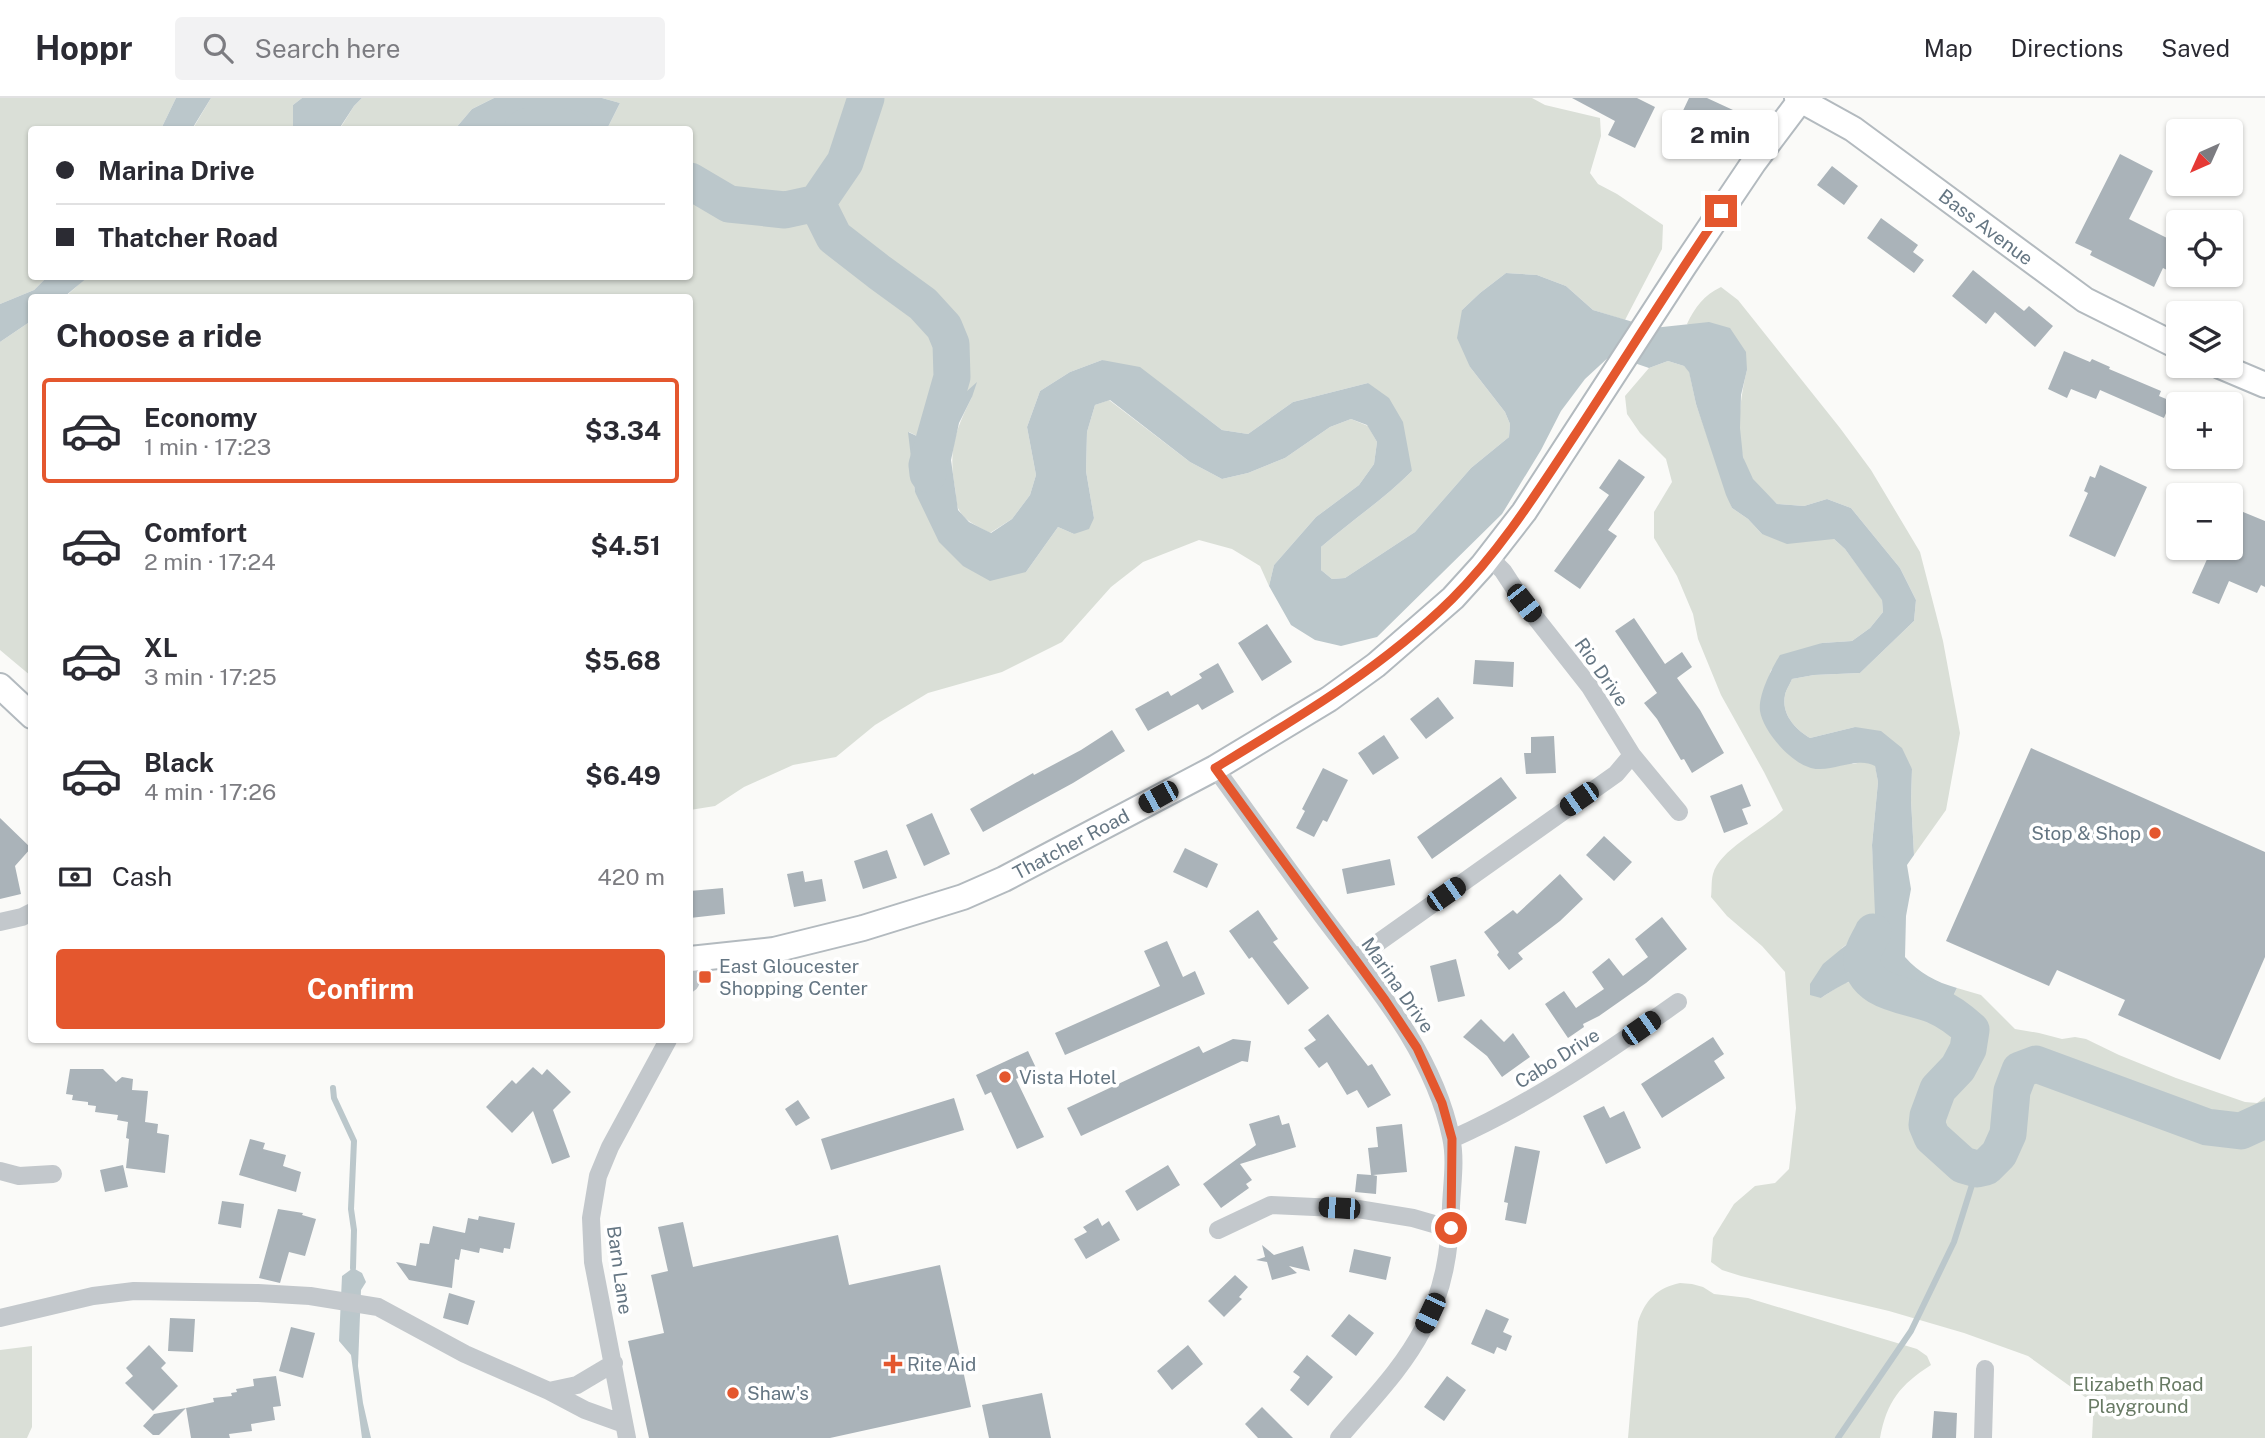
<!DOCTYPE html>
<meta charset="utf-8">
<style>
body{margin:0;font-family:"Public Sans",sans-serif;background:#f2f2f3;color:#2b2b33;height:100vh;display:flex;flex-direction:column;font-size:26px;white-space:nowrap}
*{box-sizing:border-box;margin:0}
p{font-size:23px;color:#7c7c81}
.icon{flex:none;width:38px;height:38px;fill:none;stroke:currentColor;stroke-width:2;stroke-linecap:round;stroke-linejoin:round}
.map{position:relative;flex:1;overflow:hidden}
.drawer{position:absolute;left:28px;top:196px;width:665px;height:749px;display:flex;flex-direction:column;background:#fff;border-radius:7px;box-shadow:0 2px 5px #0004}
.drawer>*{flex:none}
.hud{position:absolute;left:28px;top:28px;width:665px;height:154px;border-radius:7px;box-shadow:0 2px 5px #0004;display:grid;align-content:center;height:154px;padding:0 28px;background:#fff}
.needle{width:46px;rotate:225deg}
.buttons{position:absolute;left:2166px;top:21px;display:grid;gap:14px}
.buttons a{display:grid;place-items:center;width:77px;height:77px;border-radius:7px;background:#fff;box-shadow:0 2px 5px #0004;font-size:35px}
.end{position:absolute;width:32px;height:32px;margin:-16px;border:9px solid #e4572e;background:#fff;box-shadow:0 0 0 4px #fff}
.from{border-radius:50%}
.bubble{position:absolute;height:49px;border-radius:7px;background:#fff;box-shadow:0 2px 5px #0004;font-size:23px;font-weight:700;line-height:49px;text-align:center}
.car{position:absolute;width:21px;height:42px;margin:-21px -10px;border-radius:9px;box-shadow:0 0 5px 2px #0007;background:linear-gradient(#222 24%,#8ab4d8 0 40%,#222 0 76%,#8ab4d8 0 86%,#222 0)}
.hud b{display:flex;align-items:center;gap:24px;height:66px;font-size:26px}
.hud b+b{border-top:2px solid #e1e1e2}
.hud i{width:18px;height:18px;background:#2b2b33}
ul{padding:0;list-style:none}
li{display:flex;align-items:center;gap:21px;height:105px;margin:0 14px 10px;padding:0 14px;border:4px solid transparent;border-radius:7px}
li div{flex:1}
li b{display:block;font-size:26px}
li em{font-style:normal;font-weight:700}
li.active{border-color:#e4572e}
li>.icon{width:63px;height:63px;stroke-width:1.5}
h2{padding:0 28px;font-size:32px;line-height:84px}
.pay{display:flex;align-items:center;gap:18px;height:77px;padding:0 28px;font-size:26px}
.pay p{margin-inline-start:auto}
.primary-button{display:flex;gap:14px;margin-top:auto;padding:14px 28px}
.primary-button a{flex:1;height:80px;border-radius:7px;background:#e4572e;color:#fff;font-size:28px;font-weight:700;line-height:80px;text-align:center}
header{display:flex;align-items:center;gap:42px;box-sizing:border-box;height:98px;padding:0 35px;background:#fff;border-bottom:2px solid #e1e1e2}
header strong{font-size:33px}
nav{display:flex;gap:38px;margin-inline-start:auto;font-size:24px}
.search{width:490px;height:63px;background:#f2f2f3;display:flex;align-items:center;gap:18px;box-sizing:border-box;padding:0 24px;border-radius:7px;color:#7c7c81;font-size:26px}
.map>svg:first-child{display:block}
</style>
<header>
<strong>Hoppr</strong>
<div class="search"><svg class="icon" aria-label="search" viewBox="0 0 24 24"><circle cx="10" cy="10" r="6"/><path d="M15 15l6 6"/></svg>Search here</div>
<nav><a>Map</a><a>Directions</a><a>Saved</a></nav>
</header>
<div class="map">
<svg width="2265" height="1340" viewBox="0 0 2265 1340">
<rect width="100%" height="100%" fill="#fafaf8"/>
<path fill="#dadfd7" d="M0 0H176L161 31 32 32V178L47 179 34 192 0 206Z
M211 0H302L293 7V31L192 32Z
M362 0H494L472 11 455 31 339 32 354 8Z
M602 0H1532L1545 7 1600 20 1601 38 1590 75 1598 86 1617 96 1663 127 1662 151 1625 222 1593 212 1566 188 1537 177 1506 175 1480 195 1462 212 1470 269 1505 314 1510 326 1509 339 1471 370 1415 434 1345 480 1332 481 1321 472V449C1351 423 1384 401 1412 373L1368 285 1293 304 1248 336 1222 332 1184 303 1102 262 1070 274 1040 293 1027 329 1036 377 1030 397 1012 421 990 435C980 429 965 424 959 412 956 407 956 397 955 390 948 352 955 333 972 299L945 313 933 341 919 339 909 334 915 394 1026 474 1058 429 1074 436 1094 420 1086 373 1087 334 1095 307 1109 302 1190 364 1222 381 1248 375 1285 360 1330 329 1351 321 1368 328 1377 344 1374 366 1359 387 1316 419 1274 467 1269 488 1260 468 1232 451 1199 442 1143 464 1111 489 1062 544 1002 574 928 595 875 627 836 659 793 667 744 689 715 708 690 712V200H64L88 178H690V32L607 31 620 5Z
M538 19 557 22 582 31 521 32Z
M1721 189 1738 202 1840 330 1871 372 1920 454 1943 543 1960 635 1946 712 1914 757 1911 702 1912 671 1855 629 1810 640C1795 631 1781 616 1785 597 1786 592 1790 586 1792 581L1814 577 1860 575 1914 523 1916 502 1900 470 1851 410 1827 401 1804 408 1777 406C1769 398 1759 390 1753 382 1733 353 1739 303 1747 272L1687 226C1695 209 1704 197 1721 189Z
M31 223V578L0 552V244Z
M1668 263 1684 268 1689 273 1696 306 1732 410 1748 421 1762 436 1834 441 1845 451 1882 501 1883 514 1870 530 1852 543 1822 545 1771 572 1760 612 1853 666 1866 663 1875 667 1878 684 1872 747 1876 816 1868 829 1842 850 1821 900 1842 886 1866 879 1877 881 1886 890 1951 902 1957 890 1981 897 2015 931 2039 935 2062 941 2075 939 2086 941 2119 957 2176 980 2245 1004 2257 1005 2265 999V1340H2092L2094 1301 2085 1299 2028 1258 1964 1235 1889 1213 1741 1178 1722 1172 1711 1164 1713 1140 1734 1106 1755 1088 1775 1085 1789 1071 1796 1010 1785 874 1762 848 1727 818 1711 799C1712 792 1711 783 1713 776 1720 751 1764 731 1783 712L1764 674 1721 597 1698 541 1693 516 1677 478 1654 440V414L1672 384 1666 361 1640 335 1627 316 1625 298 1649 270Z
M1680 1185 1692 1186 1703 1189 1714 1196 1748 1200 1917 1251 1927 1258 1931 1267C1900 1287 1887 1303 1880 1340H1628L1638 1224C1645 1202 1657 1190 1680 1185Z
M32 1248V1329L27 1340H0V1252Z"/>
<path fill="#bbc7cb" d="M176 0H211L192 31H161Z
M302 0H362L354 8 339 31H293V7Z
M494 0H602L620 5 607 31H582L557 22 538 19 521 31H455L472 11Z
M1506 175 1537 177 1566 188 1593 212 1653 230 1709 224 1730 230 1746 254 1747 272 1741 297 1740 330 1743 359 1753 381 1777 406 1804 408 1827 401 1851 410 1900 470 1916 502 1914 523 1860 575 1814 577 1792 581C1790 586 1786 592 1785 597 1781 616 1795 631 1810 640L1855 629 1881 633 1902 650 1912 671 1911 702 1914 757 1907 767 1911 791 1906 818 1905 859C1919 875 1936 884 1957 890 1954 896 1951 904 1944 907 1929 916 1902 900 1889 891 1880 886 1877 878 1865 879 1849 881 1835 891 1821 900L1810 897V886L1823 866 1868 829 1875 816 1872 747 1878 684 1875 668C1858 659 1837 672 1818 671 1795 671 1763 634 1760 613 1758 597 1772 570 1780 557L1822 545 1852 543 1870 530 1883 514 1882 502 1845 451 1834 441 1787 446 1762 436 1748 421 1732 410 1726 397 1696 306 1689 274 1684 268 1668 263 1649 270 1611 257 1585 281 1561 313 1541 352 1502 416 1377 539 1341 548 1315 542 1291 527 1269 488 1274 467 1316 419 1359 387 1374 366 1377 344 1367 327 1351 321 1330 329 1285 360 1248 375 1222 381 1190 364 1110 302 1095 307 1087 334 1086 373 1094 420 1089 431 1074 436 1058 429 1026 474 990 483 963 468 939 444 915 394 908 334 919 339 933 341 945 313 977 284 972 299 959 325 951 362 958 412 969 424 991 435 1012 421 1030 397 1036 377 1027 329 1040 293 1070 274 1102 262 1140 269 1222 332 1248 336 1293 304 1368 285 1389 300 1403 324 1412 373C1384 401 1351 423 1321 449V472L1332 481 1345 480 1415 434 1471 370 1509 339 1510 326 1505 314 1470 269 1457 240 1462 212 1480 195Z
M47 179H88L64 199 32 200 31 223 0 244V206L34 192Z
M353 1170 362 1175 366 1184 361 1192 358 1268 363 1305 371 1340H362L351 1257 339 1243 342 1178Z"/>
<g fill="none" stroke-linecap="round" stroke-linejoin="round">
<path stroke="#bbc7cb" stroke-width="6" d="M333 990 334 1000 354 1043 351 1111 354 1132 353 1170
M1838 1340 1911 1233 1954 1144 1977 1071"/>
<path stroke="#bbc7cb" stroke-width="37" d="M522 32 525 29H563L575 32
M690 83 729 106 785 112 817 105 845 64 866 0
M817 105 834 139 879 174 923 206 944 229 951 246 952 279 927 367 928 376
M1873 834C1870 841 1863 851 1862 859 1860 896 1911 897 1934 907 1948 913 1960 922 1971 932L1968 951 1958 970 1938 991 1928 1018 1927 1027 1932 1039 1963 1067 1977 1071 1986 1069 1999 1056 2008 1036 2012 993 2020 972 2036 966 2207 1029 2241 1033 2265 1022"/>
</g>
<path fill="#aab3b9" d="M1572 0H1637L1655 9 1635 50 1608 37 1615 23Z
M1689 0H1707L1733 12 1721 38 1680 19Z
M2120 56 2153 73 2129 121 2179 146V178L2163 170 2154 189 2090 157 2092 153 2075 145Z
M1832 68 1858 88 1844 107 1817 87Z
M1881 120 1918 147 1913 154 1924 162 1914 175 1867 140Z
M1973 172 2024 213 2029 208 2053 228 2035 249 1995 214 1986 226 1952 198Z
M2064 253 2090 264 2092 261 2110 269 2109 271 2161 293 2159 298 2171 303 2164 320 2100 292 2096 301 2071 291 2067 300 2048 291Z
M1619 361 1645 379 1608 432 1617 438 1580 491 1554 473 1609 397 1599 390Z
M2100 367 2147 389 2115 459 2069 438 2088 395 2084 393 2090 378 2095 380Z
M2231 409 2265 423V489L2261 487 2257 495 2229 483 2219 506 2192 495 2212 450H2231Z
M1634 520 1665 566 1682 554 1692 569 1677 580 1700 612 1724 655 1692 675 1684 661 1681 662 1657 621 1644 605 1657 595 1615 533Z
M1267 526 1292 564 1262 583 1238 545Z
M1475 562 1514 564 1513 589 1473 586Z
M1218 565 1234 594 1202 612 1198 606 1148 633 1135 611 1168 593 1171 598 1202 580 1199 576Z
M1438 599 1454 620 1426 641 1410 621Z
M1112 632 1125 653 1073 685 983 734 970 711 1033 675 1034 677 1081 652Z
M1384 637 1399 660 1373 677 1358 655Z
M1554 638 1556 675 1526 676 1524 655H1531V639Z
M2031 650 2265 754V859L2220 962 2118 917 2125 902 2057 872 2049 888 1946 843Z
M1323 670 1348 682 1327 724 1323 722 1314 739 1296 730 1305 713 1302 711Z
M1501 679 1517 700 1432 761 1417 739Z
M1742 686 1751 708 1742 711 1748 726 1724 735 1710 698Z
M932 715 950 756 924 768 906 727Z
M0 720 31 750 15 768 21 796 0 801Z
M1604 738 1632 764 1614 783 1586 757Z
M1185 750 1218 766 1207 790 1173 774Z
M887 752 897 780 863 791 854 763Z
M1390 761 1395 787 1347 796 1342 771Z
M803 773 805 784 822 781 826 803 794 809 787 776Z
M1560 776 1583 801 1560 823 1518 855 1523 861 1509 872 1497 857 1499 854 1484 834 1513 812 1517 816Z
M723 790 725 816 690 820V793Z
M1258 812 1278 841 1273 844 1309 890 1288 907 1252 859 1249 861 1229 833Z
M1662 819 1687 851 1646 885 1599 918 1583 926 1584 929 1568 940 1545 906 1564 893 1576 910 1604 891 1592 874 1609 860 1623 878 1648 859 1635 841Z
M1167 843 1183 879 1195 873 1205 896 1065 957 1055 935 1160 888 1144 853Z
M1456 861 1465 898 1438 904 1430 868Z
M1328 916 1368 968 1372 966 1391 997 1368 1010 1357 992 1347 997 1327 964 1319 970 1304 950 1316 942 1308 932Z
M1481 921 1504 944 1513 935 1530 959 1502 979 1487 958 1463 939Z
M1713 939 1724 956 1714 963 1725 980 1662 1020 1641 986Z
M1233 941 1251 943 1248 964 1242 963 1081 1038 1067 1010 1199 948 1203 955Z
M1028 953 1037 972 1016 981 1044 1039 1017 1051 991 994 985 997 976 977Z
M533 969 542 977 547 971 571 994 553 1012 570 1059 552 1066 533 1013 512 1035 486 1009 512 982 516 986Z
M70 971H103L116 984 122 979 133 981 132 992 148 993 145 1024 158 1026 157 1035 169 1037 165 1075 126 1070 129 1041 126 1040 128 1024 117 1022 118 1017 95 1014 96 1008 88 1007V1004L72 1002 73 997 66 996Z
M954 1000 964 1032 831 1072 821 1041Z
M798 1002 810 1020 796 1028 785 1011Z
M1604 1008 1610 1020 1624 1013 1641 1050 1606 1066 1583 1018Z
M1279 1017 1282 1027 1289 1025 1296 1049 1240 1066 1252 1082 1246 1086 1249 1090 1221 1110 1203 1086 1256 1047 1249 1026Z
M1402 1026 1407 1074 1373 1077 1377 1078 1376 1096 1355 1094 1357 1076 1371 1077 1368 1050 1378 1049 1376 1029Z
M250 1041 265 1045 263 1051 286 1057 283 1068 301 1074 296 1094 239 1077Z
M1515 1048 1540 1053 1526 1126 1505 1122 1508 1105 1504 1104Z
M123 1067 128 1089 105 1094 100 1072Z
M1168 1067 1180 1087 1137 1113 1125 1093Z
M222 1103 244 1106 241 1130 218 1126Z
M278 1111 303 1115 302 1117 316 1121 305 1158 289 1154 280 1185 259 1180Z
M479 1118 515 1125 510 1151 504 1150 503 1155 480 1150 479 1155 461 1151 459 1162 455 1161 452 1190 409 1182 396 1164 416 1168 420 1145 429 1146 433 1128 465 1135 468 1120 478 1122Z
M1098 1120 1102 1128 1109 1123 1120 1142 1086 1161 1074 1141 1087 1134 1083 1129Z
M683 1124 693 1169 838 1137 849 1187 940 1167 971 1309 830 1340H649L628 1243 664 1235 651 1177 668 1173 658 1129Z
M1262 1147 1274 1157 1303 1148 1310 1173 1289 1168 1297 1175 1272 1182 1267 1164 1256 1162 1265 1159Z
M1354 1151 1391 1159 1386 1182 1349 1174Z
M1235 1177 1248 1189 1239 1199 1242 1201 1224 1219 1208 1203Z
M449 1195 475 1203 468 1227 443 1220Z
M1486 1211 1509 1221 1503 1234 1512 1238 1506 1253 1497 1249 1494 1256 1471 1246Z
M1349 1216 1374 1235 1356 1258 1331 1238Z
M170 1220 195 1221 193 1254 168 1253Z
M291 1229 315 1235 303 1280 279 1273Z
M149 1247 166 1265 161 1270 178 1288 153 1313 125 1285 133 1278 126 1270Z
M1188 1247 1203 1266 1172 1292 1157 1273Z
M1307 1257 1333 1279 1308 1308 1290 1292 1300 1279 1293 1274Z
M276 1278 281 1308 273 1309 275 1322 251 1326 252 1333 229 1336 230 1340H191L186 1310 214 1304 213 1300 232 1298 231 1295 237 1294 236 1291 254 1288 253 1281Z
M1447 1278 1466 1292 1444 1323 1424 1309Z
M1042 1295 1051 1340H989L982 1307Z
M1262 1309 1293 1340H1258L1245 1326Z
M186 1310 159 1337H153L143 1328 154 1316Z
M1934 1313 1957 1315 1956 1340H1932Z"/>
<g fill="none" stroke-linecap="round" stroke-linejoin="round">
<defs>
<path id="secondary" d="M1797 0 1853 31 2085 202 2179 249
M2220 268 2265 287
M0 588 32 618
M690 861 774 852 863 830 963 799 1004 781 1215 670 1329 601 1376 567 1453 500 1482 468 1524 414 1684 168 1754 64 1802 0"/>
</defs>
<use href="#secondary" stroke="#b3babf" stroke-width="28"/>
<path stroke="#c3c8cc" stroke-width="18" d="M1489 459 1503 473 1524 505 1590 589 1632 657 1679 714
M1215 670C1251 719 1285 768 1321 816 1372 884 1433 953 1451 1039 1456 1061 1452 1086 1451 1108 1450 1152 1444 1192 1423 1231 1402 1272 1368 1305 1339 1340
M0 824 22 819 32 814
M1355 861 1616 676 1632 657
M690 885 701 860
M1452 1041C1533 1005 1606 955 1678 904
M0 1073 19 1078 53 1076
M1218 1132 1271 1107 1358 1111 1413 1120 1451 1131
M0 1220 93 1198 134 1193 258 1195 310 1198 378 1209 465 1256 549 1293
M614 1265 577 1287 549 1293 585 1312 624 1326
M627 1340 593 1164 591 1120 598 1078 610 1049 668 942
M1983 1340 1985 1271"/>
<use href="#secondary" stroke="#fff" stroke-width="24"/>
</g>
<g fill="none" stroke-linecap="round" stroke-linejoin="round">
<path stroke="#e4572e" stroke-width="9" d="M1451 1130 1452 1041 1442 1005 1417 950 1385 902 1215 670C1299 619 1382 570 1452 501 1500 453 1536 396 1573 340 1623 264 1670 188 1721 113"/>
</g>
<g fill="#e4572e" stroke="#fff" stroke-width="2.5">
<circle cx="2155" cy="735" r="7"/>
<rect x="698" y="872" width="14" height="14" rx="3.5"/>
<circle cx="1005" cy="979" r="7"/>
<path d="M889.5 1255.5h7v7h7v7h-7v7h-7v-7h-7v-7h7z"/>
<circle cx="733" cy="1295" r="7"/>
</g>
<g text-anchor="middle" stroke-width="7" stroke-linejoin="round" paint-order="stroke">
<g font-size="19" fill="#657683" stroke="#fff">
<text transform="translate(1986 129) rotate(37)" y="7">Bass Avenue</text>
<text transform="translate(1602 574) rotate(55)" y="7">Rio Drive</text>
<text transform="translate(1071 746) rotate(-28)" y="7">Thatcher Road</text>
<text transform="translate(1398 887) rotate(55)" y="7">Marina Drive</text>
<text transform="translate(1557 960) rotate(-32)" y="7">Cabo Drive</text>
<text transform="translate(620 1172) rotate(82)" y="7">Barn Lane</text>
</g>
<g font-size="19" fill="#657683" stroke="#fff" text-anchor="start">
<text x="2141" y="742" text-anchor="end">Stop &amp; Shop</text>
<text x="719" y="875">East Gloucester<tspan x="719" dy="22">Shopping Center</tspan></text>
<text x="1019" y="986">Vista Hotel</text>
<text x="907" y="1273">Rite Aid</text>
<text x="747" y="1302">Shaw's</text>
</g>
<g font-size="19" fill="#687a64" stroke="#fff">
<text x="2138" y="1293">Elizabeth Road<tspan x="2138" dy="22">Playground</tspan></text>
</g>
</g>
</svg>
<div class="buttons">
<a><svg class="needle" viewBox="-14 -14 28 28"><path d="M0-13l5 13h-10z" fill="#e53935"/><path d="M0 13l5-13h-10z" fill="#7c7c81"/></svg></a>
<a><svg class="icon" aria-label="locate" viewBox="0 0 24 24"><circle cx="12" cy="12" r="6"/><path d="M12 2v4M12 18v4M2 12h4M18 12h4"/></svg></a>
<a><svg class="icon" aria-label="layers" viewBox="0 0 24 24"><path d="M12 4l9 5-9 5-9-5zM3 14l9 5 9-5"/></svg></a>
<a>+</a>
<a>−</a>
</div>
<i class="end from" style="left:1451px;top:1130px"></i>
<i class="end" style="left:1721px;top:113px"></i>
<div class="bubble" style="left:1662px;top:12px;width:116px">2 min</div>
<i class="car" style="left:1524px;top:505px;rotate:142deg"></i>
<i class="car" style="left:1158px;top:699px;rotate:241deg"></i>
<i class="car" style="left:1579px;top:701px;rotate:235deg"></i>
<i class="car" style="left:1446px;top:796px;rotate:55deg"></i>
<i class="car" style="left:1641px;top:930px;rotate:55deg"></i>
<i class="car" style="left:1339px;top:1110px;rotate:274deg"></i>
<i class="car" style="left:1430px;top:1215px;rotate:205deg"></i>
<div class="hud">
<b><i class="from"></i>Marina Drive</b>
<b><i></i>Thatcher Road</b>
</div>
<section class="drawer">
<h2>Choose a ride</h2>
<ul>
<li class="active"><svg class="icon" aria-label="car" viewBox="0 0 24 24"><path d="M5 17H2v-5l4-1 3-4h7l3 4 3 1v5h-3M9 17h6M6 11h13"/><circle cx="7" cy="17" r="2"/><circle cx="17" cy="17" r="2"/></svg><div><b>Economy</b><p>1 min · 17:23</p></div><em>$3.34</em></li>
<li><svg class="icon" aria-label="car" viewBox="0 0 24 24"><path d="M5 17H2v-5l4-1 3-4h7l3 4 3 1v5h-3M9 17h6M6 11h13"/><circle cx="7" cy="17" r="2"/><circle cx="17" cy="17" r="2"/></svg><div><b>Comfort</b><p>2 min · 17:24</p></div><em>$4.51</em></li>
<li><svg class="icon" aria-label="car" viewBox="0 0 24 24"><path d="M5 17H2v-5l4-1 3-4h7l3 4 3 1v5h-3M9 17h6M6 11h13"/><circle cx="7" cy="17" r="2"/><circle cx="17" cy="17" r="2"/></svg><div><b>XL</b><p>3 min · 17:25</p></div><em>$5.68</em></li>
<li><svg class="icon" aria-label="car" viewBox="0 0 24 24"><path d="M5 17H2v-5l4-1 3-4h7l3 4 3 1v5h-3M9 17h6M6 11h13"/><circle cx="7" cy="17" r="2"/><circle cx="17" cy="17" r="2"/></svg><div><b>Black</b><p>4 min · 17:26</p></div><em>$6.49</em></li>
</ul>
<div class="pay"><svg class="icon" aria-label="cash" viewBox="0 0 24 24"><path d="M3 7h18v10H3z"/><circle cx="12" cy="12" r="2"/></svg>Cash<p>420 m</p></div>
<div class="primary-button"><a>Confirm</a></div>
</section>
</div>
